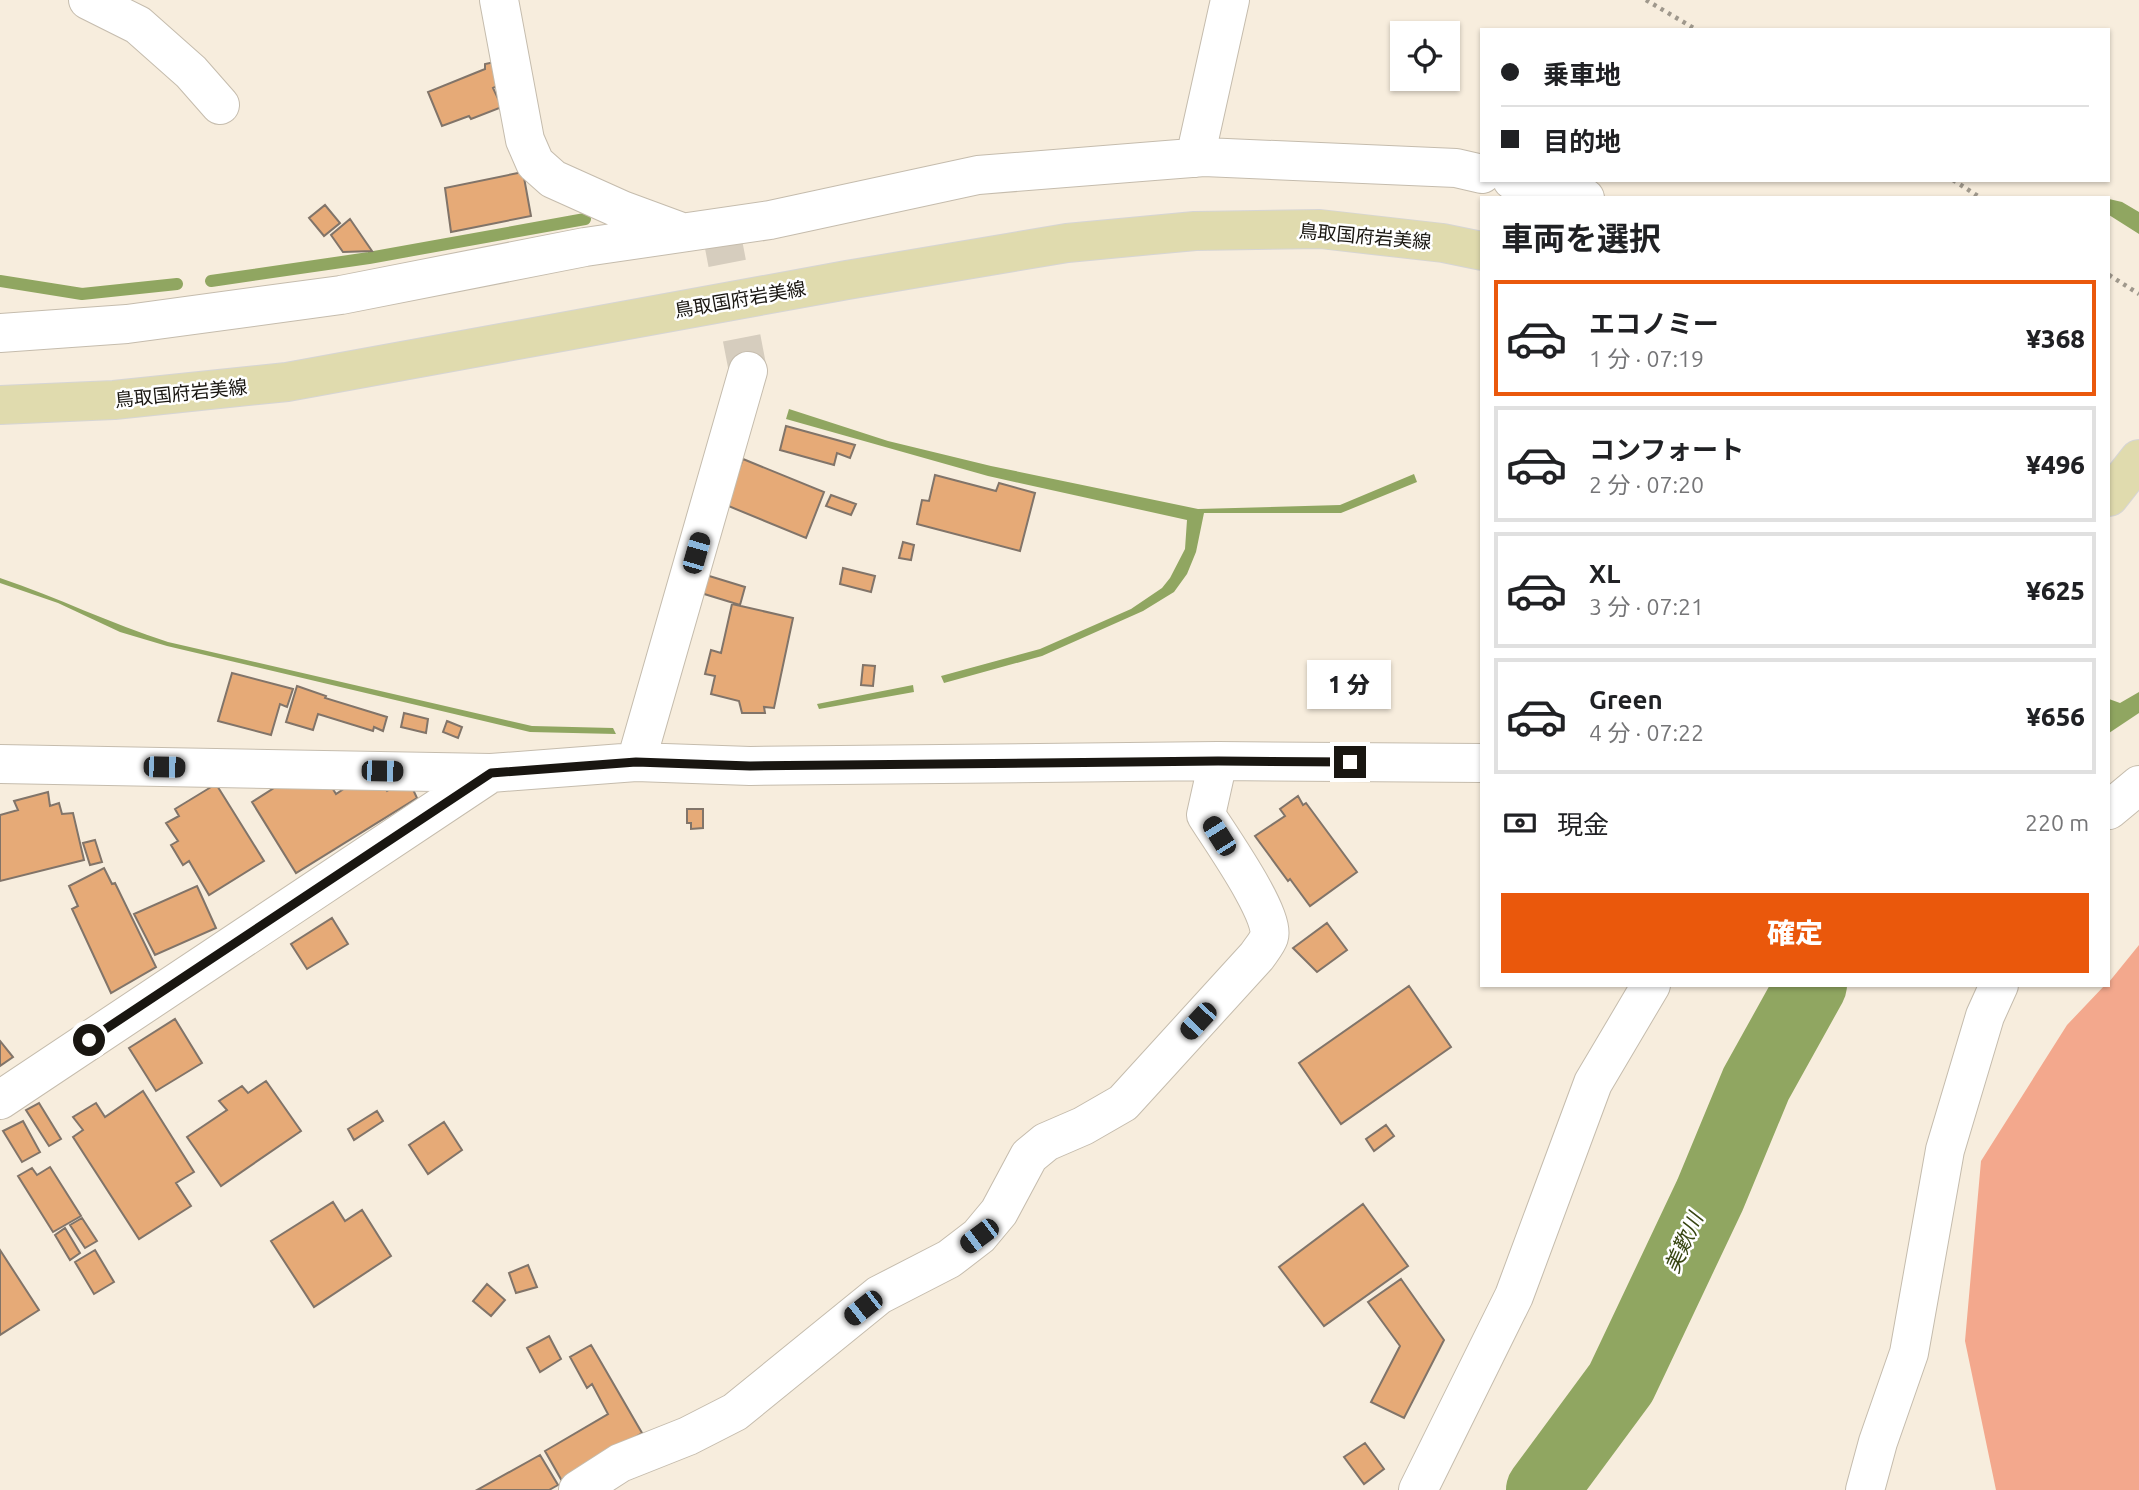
<!DOCTYPE html>
<html lang="ja">
<meta charset="utf-8">
<style>
body{margin:0;font-family:Ubuntu,"Noto Sans JP",sans-serif;background:#f6f6f6;color:#202124;height:100vh;display:flex;flex-direction:column;font-size:26px;white-space:nowrap}
*{box-sizing:border-box;margin:0}
p{font-size:23px;color:#757577}
.icon{flex:none;width:38px;height:38px;fill:none;stroke:currentColor;stroke-width:2;stroke-linecap:round;stroke-linejoin:round}
.map{position:relative;flex:1;overflow:hidden}
.panel{position:absolute;left:1480px;top:196px;width:630px;height:791px;display:flex;flex-direction:column;background:#fff;border-radius:0px;box-shadow:0 2px 5px #0004}
.panel>*{flex:none}
.top-card{position:absolute;left:1480px;top:28px;width:630px;height:154px;border-radius:0px;box-shadow:0 2px 5px #0004;display:grid;align-content:center;height:154px;padding:0 21px;background:#fff}
.fabs{position:absolute;left:1390px;top:21px;display:grid;gap:14px}
.fabs a{display:grid;place-items:center;width:70px;height:70px;border-radius:0px;background:#fff;box-shadow:0 2px 5px #0004;font-size:35px}
.end{position:absolute;width:32px;height:32px;margin:-16px;border:9px solid #191611;background:#fff;box-shadow:0 0 0 4px #fff}
.from{border-radius:50%}
.bubble{position:absolute;height:49px;border-radius:0px;background:#fff;box-shadow:0 2px 5px #0004;font-size:23px;font-weight:800;line-height:49px;text-align:center}
.car{position:absolute;width:21px;height:42px;margin:-21px -10px;border-radius:9px;box-shadow:0 0 5px 2px #0007;background:linear-gradient(#222 24%,#8ab4d8 0 40%,#222 0 76%,#8ab4d8 0 86%,#222 0)}
.top-card b{display:flex;align-items:center;gap:24px;height:66px;font-size:26px}
.top-card b+b{border-top:2px solid #e0e0e0}
.top-card i{width:18px;height:18px;background:#202124}
ul{padding:0;list-style:none}
li{display:flex;align-items:center;gap:21px;height:116px;margin:0 14px 10px;padding:0 7px;border:4px solid #e0e0e0;border-radius:0px}
li div{flex:1}
li b{display:block;font-size:26px}
li em{font-style:normal;font-weight:800}
li.active{border-color:#ea580c}
li>.icon{width:63px;height:63px;stroke-width:1.5}
h2{padding:0 21px;font-size:32px;line-height:84px}
.pay{display:flex;align-items:center;gap:18px;height:77px;padding:0 21px;font-size:26px}
.pay p{margin-inline-start:auto}
.primary-button{display:flex;gap:14px;margin-top:auto;padding:14px 21px}
.primary-button a{flex:1;height:80px;border-radius:0px;background:#ea580c;color:#fff;font-size:28px;font-weight:800;line-height:80px;text-align:center}
.map>svg:first-child{display:block}
</style>
<div class="map">
<svg width="2139" height="1490" viewBox="0 0 2139 1490">
<rect width="100%" height="100%" fill="#f7eddd"/>
<path fill="#f3a88d" d="M2139 945V1490H1996L1965 1341 1981 1161 2067 1025 2105 985H2109V982Z"/>
<path fill="#90a661" d="M2109 199 2122 202 2139 212V234L2109 215Z
M789 409 888 441 991 466 1198 509 1340 505 1414 474 1417 482 1341 513H1204L1196 552 1187 574 1174 592 1143 611 1042 656 944 683 941 676 1040 649 1131 609 1162 588 1170 578 1185 549 1187 520 988 476 786 419Z
M0 578C57 597 111 624 168 642L532 726 613 728 616 734 530 732 167 646 120 632 58 603 0 583Z
M913 685 914 692 819 709 817 704Z
M2139 692V713L2109 733V699L2120 703Z
M1797 985H1825L1805 1022 1783 1013Z"/>
<g fill="none" stroke-linecap="round" stroke-linejoin="round">
<path stroke="#90a661" stroke-width="12" d="M0 281 82 294 177 284
M211 281 369 258 585 219"/>
<path stroke="#90a661" stroke-width="72" d="M1542 1490 1621 1383 1710 1195 1756 1084 1811 985"/>
</g>
<path fill="#e6aa77" stroke="#817469" stroke-width="2" d="M495 62 501 84 493 88 502 107 471 119 469 116 442 126 428 92 485 69V64Z
M523 172 531 216 451 232 445 188Z
M325 205 340 223 324 236 309 218Z
M350 219 372 251 343 252 331 235Z
M786 426 855 445 850 458 837 453 834 465 780 450Z
M743 459 824 492 806 538 726 505Z
M935 475 996 491 999 483 1035 493 1020 551 917 524 922 500 929 501Z
M831 495 856 504 851 515 826 506Z
M903 542 914 545 911 560 899 558Z
M843 568 875 576 871 592 840 584Z
M706 575 745 587 740 605 701 593Z
M732 604 793 618 774 708 764 707 765 713H742L739 701 711 694 715 676 705 674 711 650 721 653Z
M863 665 875 666 873 686 861 685Z
M232 673 293 689 287 707 280 704 271 735 218 721Z
M297 686 326 696 325 698 387 717 383 731 374 727 373 731 318 714 313 730 286 722Z
M404 713 428 719 426 733 401 727Z
M447 721 462 727 458 738 443 732Z
M285 781H328L336 794 354 782H380L387 791 402 782 410 783 417 798 296 873 252 802Z
M216 784 264 861 209 895 189 861 183 865 171 845 178 841 166 823 179 816 175 809Z
M48 792 50 806 59 803 62 814 73 813 84 860 0 881V815L18 810 14 801Z
M1298 796 1303 805 1306 803 1357 872 1310 906 1290 879 1288 881 1255 836 1285 816 1280 809Z
M687 809H703V828L691 829V823H687Z
M95 840 102 862 90 865 83 843Z
M104 868 112 884 115 883 156 967 111 993 72 909 78 906 69 886Z
M197 886 216 928 155 955 134 914Z
M332 918 348 944 307 969 291 944Z
M1327 923 1347 950 1317 972 1293 948Z
M1409 986 1451 1047 1341 1124 1299 1063Z
M175 1019 202 1063 156 1091 129 1048Z
M0 1041 13 1057 0 1066Z
M266 1081 301 1131 221 1186 187 1137 227 1110 219 1101 242 1086 248 1093Z
M143 1091 194 1172 176 1183 191 1206 139 1239 73 1137 83 1130 73 1117 96 1103 105 1117Z
M39 1103 61 1139 49 1146 26 1110Z
M377 1111 383 1121 354 1140 348 1129Z
M23 1121 40 1152 22 1162 3 1131Z
M444 1122 462 1150 428 1174 409 1145Z
M1386 1125 1394 1136 1374 1151 1366 1139Z
M50 1167 81 1216 53 1232 18 1176 32 1168 37 1175Z
M333 1202 345 1221 362 1210 391 1256 314 1307 271 1241Z
M1363 1204 1408 1266 1324 1326 1279 1267Z
M82 1218 97 1241 85 1248 70 1225Z
M65 1228 80 1253 70 1260 55 1235Z
M0 1250 39 1310 0 1335Z
M95 1250 114 1282 94 1294 75 1262Z
M528 1265 537 1287 516 1293 509 1273Z
M1401 1279 1444 1340 1404 1418 1371 1402 1400 1346 1368 1302Z
M487 1284 505 1300 491 1316 473 1301Z
M549 1336 561 1359 540 1372 527 1348Z
M591 1345 642 1433 562 1481 545 1451 608 1414 592 1384 587 1388 570 1357Z
M1365 1443 1384 1469 1364 1484 1344 1457Z
M540 1455 558 1485 549 1490H477Z"/>
<g fill="none" stroke-linecap="round" stroke-linejoin="round">
<path stroke="#d6cdbe" stroke-width="38" stroke-dasharray="38 19" stroke-linecap="butt" d="M720 226 748 371"/>
<defs>
<path id="minor" d="M88 0 138 25 191 72 220 105
M499 0 525 140 535 163 553 179 622 210 679 231
M1195 158 1230 0
M1512 180 1585 198
M0 333 127 324 341 295 585 247 770 220 978 175 1204 157 1456 168 1482 174
M636 762 748 371
M0 764 491 773 636 762 750 766 1218 761 1482 763
M2109 810 2139 785
M0 1100 491 773
M578 1490 620 1463 688 1436 735 1412 879 1295 949 1259 979 1236 999 1212 1029 1156 1046 1142 1083 1126 1123 1103 1257 956C1261 950 1267 943 1269 937 1276 916 1219 836 1206 815L1218 761
M1418 1490 1514 1296 1593 1083 1651 985
M1865 1490 1878 1442 1909 1353 1945 1150 1985 1016 1999 985"/>
<path id="major" d="M0 405 114 400 287 382 847 280 1067 243 1195 231 1320 229 1443 243 1482 251
M2109 497 2139 459"/>
</defs>
<use href="#minor" stroke="#c5bcad" stroke-width="40"/>
<use href="#major" stroke="#d6d5d4" stroke-width="40"/>
<path stroke="#9f988c" stroke-width="4.5" stroke-dasharray="3.5 5" stroke-linecap="butt" d="M1646 0 1697 30
M1953 180 1981 198
M2109 275 2139 294"/>
<use href="#minor" stroke="#fff" stroke-width="38"/>
<use href="#major" stroke="#e0dbae" stroke-width="38"/>
</g>
<g fill="none" stroke-linecap="round" stroke-linejoin="round">
<path stroke="#191611" stroke-width="9" d="M89 1040 491 773 636 762 750 766 1218 761 1350 762"/>
</g>
<g text-anchor="middle" stroke-width="5" stroke-linejoin="round" paint-order="stroke">
<g font-size="19" fill="#191611" stroke="#fff">
<text transform="translate(1365 236) rotate(5)" y="7">鳥取国府岩美線</text>
<text transform="translate(740 299) rotate(-10)" y="7">鳥取国府岩美線</text>
<text transform="translate(181 393) rotate(-6)" y="7">鳥取国府岩美線</text>
</g>
<g font-size="21" font-style="italic" fill="#384612" stroke="#fff">
<text transform="translate(1684 1243) rotate(-66)" y="7">美歎川</text>
</g>
</g>
</svg>
<div class="fabs">
<a><svg class="icon" aria-label="locate" viewBox="0 0 24 24"><circle cx="12" cy="12" r="6"/><path d="M12 2v4M12 18v4M2 12h4M18 12h4"/></svg></a>
</div>
<i class="end from" style="left:89px;top:1040px"></i>
<i class="end" style="left:1350px;top:762px"></i>
<div class="bubble" style="left:1307px;top:660px;width:84px">1 分</div>
<i class="car" style="left:696px;top:553px;rotate:16deg"></i>
<i class="car" style="left:164px;top:767px;rotate:91deg"></i>
<i class="car" style="left:382px;top:771px;rotate:91deg"></i>
<i class="car" style="left:1219px;top:836px;rotate:328deg"></i>
<i class="car" style="left:1198px;top:1021px;rotate:223deg"></i>
<i class="car" style="left:979px;top:1236px;rotate:233deg"></i>
<i class="car" style="left:863px;top:1308px;rotate:232deg"></i>
<div class="top-card">
<b><i class="from"></i>乗車地</b>
<b><i></i>目的地</b>
</div>
<section class="panel">
<h2>車両を選択</h2>
<ul>
<li class="active"><svg class="icon" aria-label="car" viewBox="0 0 24 24"><path d="M5 17H2v-5l4-1 3-4h7l3 4 3 1v5h-3M9 17h6M6 11h13"/><circle cx="7" cy="17" r="2"/><circle cx="17" cy="17" r="2"/></svg><div><b>エコノミー</b><p>1 分 · 07:19</p></div><em>¥368</em></li>
<li><svg class="icon" aria-label="car" viewBox="0 0 24 24"><path d="M5 17H2v-5l4-1 3-4h7l3 4 3 1v5h-3M9 17h6M6 11h13"/><circle cx="7" cy="17" r="2"/><circle cx="17" cy="17" r="2"/></svg><div><b>コンフォート</b><p>2 分 · 07:20</p></div><em>¥496</em></li>
<li><svg class="icon" aria-label="car" viewBox="0 0 24 24"><path d="M5 17H2v-5l4-1 3-4h7l3 4 3 1v5h-3M9 17h6M6 11h13"/><circle cx="7" cy="17" r="2"/><circle cx="17" cy="17" r="2"/></svg><div><b>XL</b><p>3 分 · 07:21</p></div><em>¥625</em></li>
<li><svg class="icon" aria-label="car" viewBox="0 0 24 24"><path d="M5 17H2v-5l4-1 3-4h7l3 4 3 1v5h-3M9 17h6M6 11h13"/><circle cx="7" cy="17" r="2"/><circle cx="17" cy="17" r="2"/></svg><div><b>Green</b><p>4 分 · 07:22</p></div><em>¥656</em></li>
</ul>
<div class="pay"><svg class="icon" aria-label="cash" viewBox="0 0 24 24"><path d="M3 7h18v10H3z"/><circle cx="12" cy="12" r="2"/></svg>現金<p>220 m</p></div>
<div class="primary-button"><a>確定</a></div>
</section>
</div>
